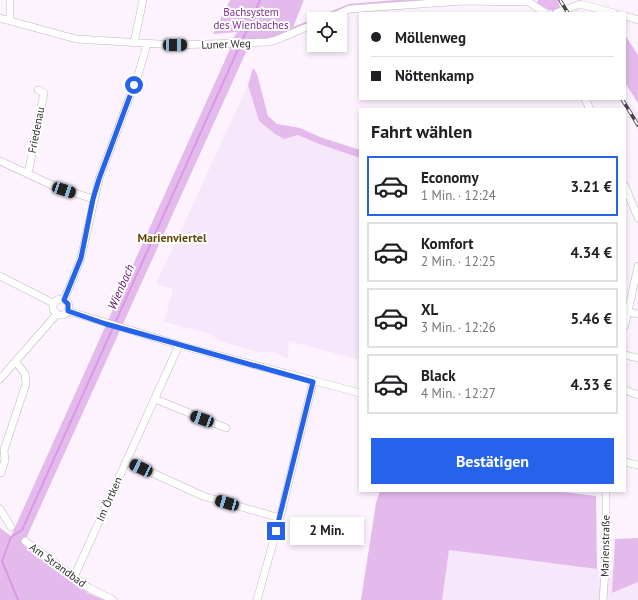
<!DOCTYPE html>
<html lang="de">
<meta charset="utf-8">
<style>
body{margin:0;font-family:"PT Sans",sans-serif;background:#f6f6f6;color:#202124;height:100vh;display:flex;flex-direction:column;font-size:15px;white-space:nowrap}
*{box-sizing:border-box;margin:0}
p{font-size:13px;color:#757577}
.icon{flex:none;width:22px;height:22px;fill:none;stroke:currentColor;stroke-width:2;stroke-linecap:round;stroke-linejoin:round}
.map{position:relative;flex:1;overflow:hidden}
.sheet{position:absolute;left:359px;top:108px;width:267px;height:384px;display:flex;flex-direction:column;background:#fff;border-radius:0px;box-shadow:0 2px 6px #0003}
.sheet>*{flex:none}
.top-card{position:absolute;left:359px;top:12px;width:267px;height:88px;border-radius:0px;box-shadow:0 2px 6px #0003;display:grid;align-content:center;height:88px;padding:0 12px;background:#fff}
.fabs{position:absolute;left:307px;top:12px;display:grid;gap:8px}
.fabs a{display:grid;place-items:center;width:40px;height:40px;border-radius:0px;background:#fff;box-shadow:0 2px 6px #0003;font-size:20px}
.end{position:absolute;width:18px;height:18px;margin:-9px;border:5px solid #2563eb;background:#fff;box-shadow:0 0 0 2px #fff}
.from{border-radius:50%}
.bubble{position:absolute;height:28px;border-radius:0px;background:#fff;box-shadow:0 2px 6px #0003;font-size:13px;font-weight:600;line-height:28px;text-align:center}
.car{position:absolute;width:12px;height:24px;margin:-12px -6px;border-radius:5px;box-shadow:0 0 3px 1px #0007;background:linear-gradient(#222 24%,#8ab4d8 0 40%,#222 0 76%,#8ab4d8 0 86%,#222 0)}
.top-card b{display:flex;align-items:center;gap:14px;height:38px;font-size:15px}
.top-card b+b{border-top:1px solid #e0e0e0}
.top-card i{width:10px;height:10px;background:#202124}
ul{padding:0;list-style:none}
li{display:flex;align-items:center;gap:12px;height:60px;margin:0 8px 6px;padding:0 4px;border:2px solid #e0e0e0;border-radius:0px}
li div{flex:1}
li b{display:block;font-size:15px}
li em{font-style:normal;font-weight:600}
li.current{border-color:#2563eb}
li>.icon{width:36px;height:36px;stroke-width:1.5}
h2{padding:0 12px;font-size:18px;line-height:48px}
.action{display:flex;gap:8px;margin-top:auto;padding:8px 12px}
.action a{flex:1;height:46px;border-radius:0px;background:#2563eb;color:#fff;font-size:16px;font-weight:600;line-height:46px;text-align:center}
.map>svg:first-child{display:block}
</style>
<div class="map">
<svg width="638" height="600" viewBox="0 0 638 600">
<rect width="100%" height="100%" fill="#fdf3ff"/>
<path fill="#f7e7fa" d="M248 85 259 121 275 134 284 139 298 135 319 144 360 158V360L289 341 288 359 274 352H257L217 340 211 334 164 322 173 289 156 284Z
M625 96 638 115V130L619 99H625Z
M449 550 597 569 614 570 613 593 638 582V600H442Z"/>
<path fill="#e4b9ec" d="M230 0H304L293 27 349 4 396 0H426L352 5 318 19H314V21L271 39 251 41 23 545 88 593 104 600H0V528L11 536 12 534 230 49 229 45 237 32 213 34Z
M538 0H558L560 8 556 11 549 10 537 3Z
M625 35 638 55V103L625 83Z
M253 68 257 74 268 116 277 124 300 128 320 137 360 150V158L319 144 298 135 284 139 275 134 259 121 248 85Z
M380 491H554L596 496 597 569 449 550 442 600H361L376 503Z
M638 538V582L612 593 615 539Z"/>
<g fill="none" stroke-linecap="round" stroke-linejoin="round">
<path stroke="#d899e3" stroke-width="2" d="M242 41 260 0
M18 600 2 561 11 537 22 530 240 45"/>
<defs>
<path id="street" d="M556 13 580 4 614 13
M625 16 638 20
M0 18 76 39 175 45 268 42 276 40 314 24
M326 19 350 9 463 1 529 2 545 13
M10 21V0
M134 43 143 0
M585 99 590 109
M0 161 54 186 93 199
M26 173 29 169 44 93 38 90
M625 186 638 218
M0 276 53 303
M53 307a8 8 0 1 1 16 0a8 8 0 1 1-16 0Z
M64 300 81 258 99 179 139 72 147 44
M68 311 179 345 360 393
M628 312 638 314
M625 325 638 266
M625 355 638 358
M0 379 57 314
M625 390 638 395
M155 399 226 428
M126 461 203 496 280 518
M625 462 638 465
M1 473 5 460 4 450 26 384 25 374 16 362
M0 509 11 527
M25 541 89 588 113 600
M74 577 179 345
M257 600 280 518 313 382
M603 600 606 555V491"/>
</defs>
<use href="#street" stroke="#c0b6c1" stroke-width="8"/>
<use href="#street" stroke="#fff" stroke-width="7"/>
<defs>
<path id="rail" d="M560 0 568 13
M622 99 638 125"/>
</defs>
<use href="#rail" stroke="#474348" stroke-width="3.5"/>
<use href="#rail" stroke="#fff" stroke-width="2" stroke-dasharray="6" stroke-linecap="butt"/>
</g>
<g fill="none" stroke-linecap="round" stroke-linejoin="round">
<path stroke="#2563eb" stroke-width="5" d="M134 85 99 179 93 199 81 258 64 300 68 304V311L106 324 313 382 276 531"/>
</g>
<g text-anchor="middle" stroke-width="4" stroke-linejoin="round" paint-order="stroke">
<g font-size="11" fill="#7d328a" stroke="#fff">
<text x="251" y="16">Bachsystem<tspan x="251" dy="13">des Wienbaches</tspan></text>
</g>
<g font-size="11" fill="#2e2b2f" stroke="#fff">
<text transform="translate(226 44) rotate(-2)" y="4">Luner Weg</text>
<text transform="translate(36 130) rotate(-79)" y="4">Friedenau</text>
<text transform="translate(109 499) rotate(-66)" y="4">Im Örtken</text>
<text transform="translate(605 546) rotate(-89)" y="4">Marienstraße</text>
<text transform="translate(58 565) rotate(36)" y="4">Am Strandbad</text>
</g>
<g font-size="12" font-weight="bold" fill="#604609" stroke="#fff">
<text x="172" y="242">Marienviertel</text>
</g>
<g font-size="12" font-style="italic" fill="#5e106b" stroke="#fff">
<text transform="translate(121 287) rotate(-66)" y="4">Wienbach</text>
</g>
</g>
</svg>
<div class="fabs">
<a><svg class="icon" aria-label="locate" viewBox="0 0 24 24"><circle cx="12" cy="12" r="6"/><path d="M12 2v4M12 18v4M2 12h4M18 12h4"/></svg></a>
</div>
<i class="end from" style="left:134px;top:85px"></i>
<i class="end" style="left:276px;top:531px"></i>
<div class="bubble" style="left:290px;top:517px;width:74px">2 Min.</div>
<i class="car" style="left:175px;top:45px;rotate:89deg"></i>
<i class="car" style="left:64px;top:190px;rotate:108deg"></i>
<i class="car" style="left:202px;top:419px;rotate:290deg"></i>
<i class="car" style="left:141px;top:468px;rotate:295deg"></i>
<i class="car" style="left:227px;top:503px;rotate:286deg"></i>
<div class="top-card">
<b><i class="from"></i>Möllenweg</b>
<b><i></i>Nöttenkamp</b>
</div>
<section class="sheet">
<h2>Fahrt wählen</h2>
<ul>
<li class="current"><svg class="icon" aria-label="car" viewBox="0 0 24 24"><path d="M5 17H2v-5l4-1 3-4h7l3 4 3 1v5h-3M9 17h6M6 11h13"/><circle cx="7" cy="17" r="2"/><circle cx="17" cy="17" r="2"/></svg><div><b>Economy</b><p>1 Min. · 12:24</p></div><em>3.21 €</em></li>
<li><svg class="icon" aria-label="car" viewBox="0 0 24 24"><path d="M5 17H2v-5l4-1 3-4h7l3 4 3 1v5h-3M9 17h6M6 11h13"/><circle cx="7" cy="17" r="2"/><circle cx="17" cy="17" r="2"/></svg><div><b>Komfort</b><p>2 Min. · 12:25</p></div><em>4.34 €</em></li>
<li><svg class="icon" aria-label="car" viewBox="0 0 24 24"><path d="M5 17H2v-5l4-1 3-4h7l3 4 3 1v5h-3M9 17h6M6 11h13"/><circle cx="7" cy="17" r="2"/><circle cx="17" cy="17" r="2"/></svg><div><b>XL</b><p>3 Min. · 12:26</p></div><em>5.46 €</em></li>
<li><svg class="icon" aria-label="car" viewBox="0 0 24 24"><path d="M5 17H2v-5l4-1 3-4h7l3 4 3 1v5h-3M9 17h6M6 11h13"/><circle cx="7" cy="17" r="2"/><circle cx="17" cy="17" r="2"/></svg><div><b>Black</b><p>4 Min. · 12:27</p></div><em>4.33 €</em></li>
</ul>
<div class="action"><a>Bestätigen</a></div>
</section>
</div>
